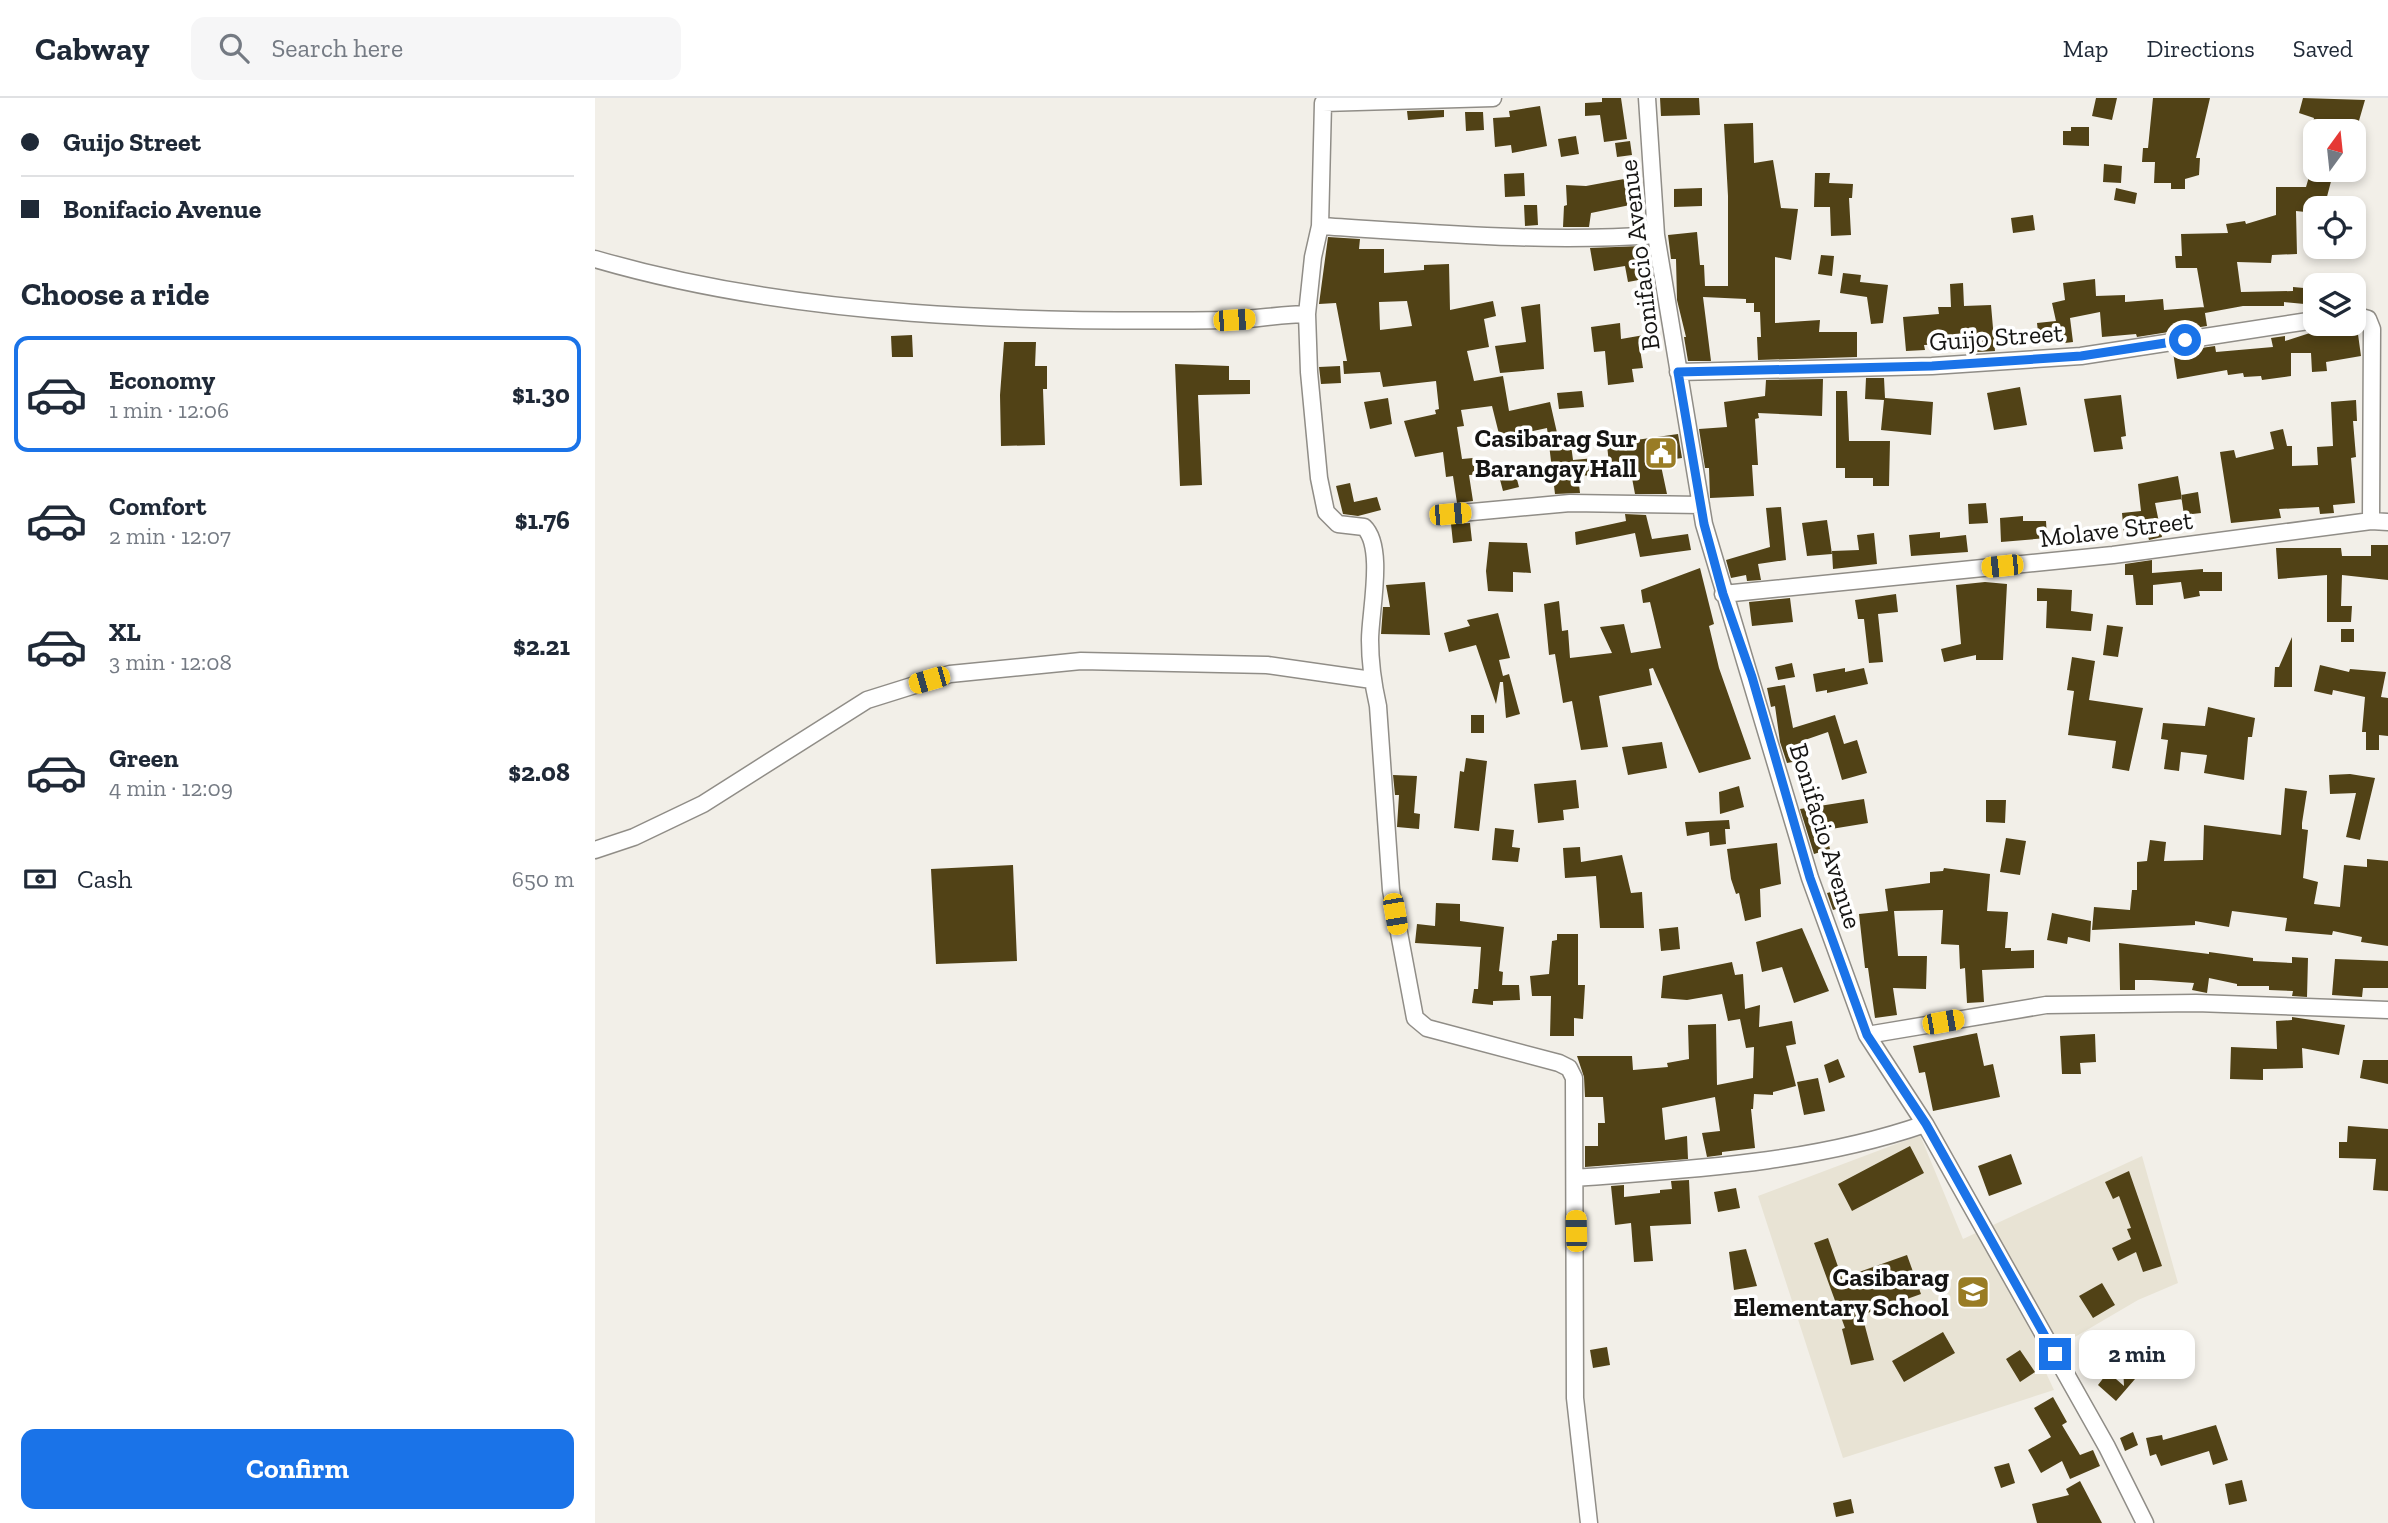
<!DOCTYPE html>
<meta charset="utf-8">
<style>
body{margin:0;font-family:"Zilla Slab",serif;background:#f6f6f7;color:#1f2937;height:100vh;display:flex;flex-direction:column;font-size:26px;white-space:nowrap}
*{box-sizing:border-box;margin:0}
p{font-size:23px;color:#747a83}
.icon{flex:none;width:38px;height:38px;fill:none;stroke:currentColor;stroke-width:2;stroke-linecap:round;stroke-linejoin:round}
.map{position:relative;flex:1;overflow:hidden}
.panel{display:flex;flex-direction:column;background:#fff;width:595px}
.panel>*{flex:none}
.guide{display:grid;align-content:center;height:154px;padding:0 21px;background:#fff}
.needle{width:46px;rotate:15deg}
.controls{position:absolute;left:1708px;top:21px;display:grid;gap:14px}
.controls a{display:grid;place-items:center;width:63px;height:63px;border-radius:14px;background:#fff;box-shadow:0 4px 10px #0003;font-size:35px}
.end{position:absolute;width:32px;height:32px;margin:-16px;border:9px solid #1a73e8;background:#fff;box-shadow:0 0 0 4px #fff}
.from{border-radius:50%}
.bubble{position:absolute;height:49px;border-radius:14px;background:#fff;box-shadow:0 4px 10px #0003;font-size:23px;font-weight:700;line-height:49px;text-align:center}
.car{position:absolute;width:21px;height:42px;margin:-21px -10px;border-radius:9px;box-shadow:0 0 5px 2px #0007;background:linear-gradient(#f5c518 24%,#345 0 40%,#f5c518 0 76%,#345 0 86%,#f5c518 0)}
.guide b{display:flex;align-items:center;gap:24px;height:66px;font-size:26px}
.guide b+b{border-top:2px solid #e0e1e3}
.guide i{width:18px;height:18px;background:#1f2937}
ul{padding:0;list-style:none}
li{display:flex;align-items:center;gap:21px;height:116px;margin:0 14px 10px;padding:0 7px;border:4px solid transparent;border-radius:14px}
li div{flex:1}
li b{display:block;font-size:26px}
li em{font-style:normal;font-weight:700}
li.current{border-color:#1a73e8}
li>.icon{width:63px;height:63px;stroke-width:1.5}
h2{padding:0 21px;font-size:32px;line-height:84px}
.pay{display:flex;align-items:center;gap:18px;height:77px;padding:0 21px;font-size:26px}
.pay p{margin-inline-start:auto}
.button{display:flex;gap:14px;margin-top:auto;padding:14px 21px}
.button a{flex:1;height:80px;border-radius:14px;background:#1a73e8;color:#fff;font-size:28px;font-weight:700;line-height:80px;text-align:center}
header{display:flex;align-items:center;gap:42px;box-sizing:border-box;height:98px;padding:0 35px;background:#fff;border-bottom:2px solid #e0e1e3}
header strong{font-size:33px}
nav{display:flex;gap:38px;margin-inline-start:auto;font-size:24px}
.search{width:490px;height:63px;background:#f6f6f7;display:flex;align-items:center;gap:18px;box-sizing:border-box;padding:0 24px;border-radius:14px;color:#747a83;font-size:26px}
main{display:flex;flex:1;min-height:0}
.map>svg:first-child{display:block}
</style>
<header>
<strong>Cabway</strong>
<div class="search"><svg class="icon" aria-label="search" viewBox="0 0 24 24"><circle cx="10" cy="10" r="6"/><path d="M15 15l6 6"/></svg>Search here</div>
<nav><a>Map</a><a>Directions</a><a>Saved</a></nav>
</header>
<main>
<section class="panel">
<div class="guide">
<b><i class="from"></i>Guijo Street</b>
<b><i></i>Bonifacio Avenue</b>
</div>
<h2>Choose a ride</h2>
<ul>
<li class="current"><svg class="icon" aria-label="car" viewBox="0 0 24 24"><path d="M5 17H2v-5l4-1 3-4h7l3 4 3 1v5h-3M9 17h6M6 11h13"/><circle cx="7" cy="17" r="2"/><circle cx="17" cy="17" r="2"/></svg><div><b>Economy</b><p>1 min · 12:06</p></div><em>$1.30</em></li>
<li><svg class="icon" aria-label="car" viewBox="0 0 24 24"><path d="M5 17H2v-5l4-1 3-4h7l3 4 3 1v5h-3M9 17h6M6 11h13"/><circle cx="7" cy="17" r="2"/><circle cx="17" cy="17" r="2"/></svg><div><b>Comfort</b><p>2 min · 12:07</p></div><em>$1.76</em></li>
<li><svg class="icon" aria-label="car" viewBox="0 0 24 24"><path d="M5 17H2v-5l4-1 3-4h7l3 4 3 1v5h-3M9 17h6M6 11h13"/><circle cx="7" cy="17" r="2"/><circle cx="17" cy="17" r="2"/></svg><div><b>XL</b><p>3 min · 12:08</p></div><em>$2.21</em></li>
<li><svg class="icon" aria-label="car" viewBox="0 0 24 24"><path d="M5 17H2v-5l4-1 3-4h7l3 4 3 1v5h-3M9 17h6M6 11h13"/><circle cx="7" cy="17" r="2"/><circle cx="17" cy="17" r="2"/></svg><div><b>Green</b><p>4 min · 12:09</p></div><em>$2.08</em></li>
</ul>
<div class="pay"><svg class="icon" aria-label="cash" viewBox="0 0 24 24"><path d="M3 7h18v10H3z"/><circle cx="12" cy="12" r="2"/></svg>Cash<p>650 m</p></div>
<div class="button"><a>Confirm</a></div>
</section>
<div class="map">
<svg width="1793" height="1425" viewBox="0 0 1793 1425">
<rect width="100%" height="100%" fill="#f2efe8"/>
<path fill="#e8e3d4" d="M1325 1037 1368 1141 1547 1058 1583 1185 1543 1202 1444 1260 1459 1292 1248 1360 1163 1098Z"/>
<path fill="#514216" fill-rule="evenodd" d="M1007 0H1026L1032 41 1009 44 1005 17 990 18V5L1007 4Z
M1065 0H1104L1105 17 1066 18Z
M1501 0H1522L1517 22 1497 18Z
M1558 0H1615L1601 60H1605L1604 77 1590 81V91H1576V85H1559L1560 64H1547L1548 50H1553Z
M1708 0 1770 2 1761 33H1716L1719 20 1704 15Z
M945 8 952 48 917 55 916 47 900 49 898 20 915 19 914 13Z
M849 12V19L813 22 812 13Z
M870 14H888L889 32 871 33Z
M1158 25 1159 65 1178 62 1186 110 1203 111 1196 162 1180 159V225L1225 222 1224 234H1262V259L1163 262 1162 239H1166L1165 214H1159V205H1151V201L1108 199 1116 263H1093L1089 239H1091L1082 202 1081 161H1076L1073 137 1102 134 1105 167H1109L1110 188H1133V98L1129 26Z
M1476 29H1494V48L1468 47V33H1476Z
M981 38 984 56 966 59 963 41Z
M1035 43 1037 57 1022 59 1020 45Z
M1509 66 1527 68 1526 85 1508 84Z
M1716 72H1739L1729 110H1720V115L1701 113 1702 156 1677 157 1676 165 1642 164 1646 194 1698 193V189L1720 191V207L1689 204V208H1648L1610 215 1602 170H1581L1580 158H1587L1586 136 1633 135 1631 126 1650 123 1651 126 1681 117V89H1711Z
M929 75 930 98 910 99 909 76Z
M1220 75H1235L1234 85 1258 86 1257 100H1254L1256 137 1236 138 1235 109H1219Z
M1029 81 1032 95 1038 94 1040 106 996 115 994 129H968L969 108 972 107 971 87 991 88Z
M1107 90V108L1079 109V91Z
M1521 90 1542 95 1540 106 1519 102Z
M929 107H942L943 127 930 128Z
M1438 117 1440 132 1418 135 1416 120Z
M733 139 765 141 764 151H789V175L829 172V167L854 166 855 212 898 203 901 218 889 221 894 249 872 253 879 283 908 278 914 313 955 304 965 348 976 347 978 362 1000 360 1001 377 983 378 985 395 960 396 952 330 920 337 921 340 906 344 897 308 866 312 869 328 862 329 867 361 889 359 891 376 874 377 878 403 862 405 858 378 851 379 848 354 820 359 809 323 841 316 840 312 844 311 841 283 788 289 785 274 749 276 748 263H752L741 205 724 206ZM812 203 817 228 785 232 784 204Z
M1046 148 1049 181 1033 184 1030 168 999 173 995 150Z
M1226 157 1239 158 1237 178 1223 176Z
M1248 175 1266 177 1265 184 1293 187 1288 225 1276 226 1272 199 1245 195Z
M1500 181 1501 198 1530 197V204L1568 201 1569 212 1609 209 1612 228 1542 239 1541 236 1507 239 1505 214 1475 220 1478 244 1462 246 1461 240 1444 242 1442 225 1461 223 1457 205 1470 202 1468 185Z
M1368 185 1369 208 1396 207 1400 253 1382 254V245L1329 247 1330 252 1311 253 1308 219 1344 216 1343 209H1356L1355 186Z
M945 206 949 271 905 275 900 248 931 244 926 209Z
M1025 225 1026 241 1055 236 1057 248 1045 251 1048 270 1037 271 1039 284 1013 287 1010 253 999 254 996 229Z
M1756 227 1762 229 1766 258 1731 264 1732 273 1717 274 1716 255H1696V278L1667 282 1666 278 1649 279 1648 275 1633 277 1632 272 1582 281 1578 254 1620 248 1621 254 1678 249 1676 240 1690 238V243L1718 234Z
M317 237 318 259H297L296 238Z
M409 244H441L440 268H452V291H448L450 347 406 348 405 297Z
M580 266 634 268V282H655V296L603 297 607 387 585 388Z
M745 268 746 285 726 286 724 269Z
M1271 280H1289L1290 300 1338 304 1336 337 1286 332 1289 302 1270 301Z
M1228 281 1227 318 1163 315 1164 320 1160 321 1163 367H1157L1159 398 1115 400 1114 370H1110L1104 331 1132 329 1129 304 1170 298 1171 282Z
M1425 289 1432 327 1399 332 1392 295Z
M987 293 989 309 964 311 962 295Z
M1241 293H1252L1254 343H1295L1294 388H1278V380H1250V370H1241Z
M1526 297 1531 338 1526 339 1528 351 1499 354 1489 301Z
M793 300 797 326 775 331 769 304Z
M1761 302 1762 323H1758L1761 359 1756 360 1760 405 1738 407 1739 415 1725 416 1724 409 1684 411 1686 420 1636 425 1625 354 1639 352 1641 360 1679 351 1675 334 1688 331 1692 348H1697V368L1723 367 1722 349 1738 348 1736 304Z
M1033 335 1034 343 1083 336 1087 360 1065 363 1072 396H1040L1034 364 1014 366 1011 337Z
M919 370 924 389 908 393 903 374Z
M1583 378 1587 401 1560 405 1567 439 1554 442 1552 435 1529 437 1527 415 1546 413 1543 386Z
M755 385 759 404 782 399 786 412 763 418 748 416 741 388Z
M1603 394 1606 415 1589 417 1586 397Z
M1391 405 1393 425 1374 426 1373 406Z
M1186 409 1191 462 1163 466 1166 482 1152 483 1151 477 1136 480 1131 462 1175 449 1171 410Z
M1030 416 1051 417 1057 441 1093 436 1096 452 1045 459 1040 435 981 447 980 434 1031 423Z
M1428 418V423H1451L1452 440 1406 444 1405 420Z
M1232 422 1237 456 1212 458 1207 425Z
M875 425 877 443 858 445 856 426Z
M1345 434V440L1371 437 1373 454 1316 458 1314 437Z
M1279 435 1282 466 1238 471 1237 453 1264 452 1262 437Z
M894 444 932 445 936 475 918 474V494L893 493 891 473Z
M1776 447H1793V482L1747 477 1746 508H1757L1756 524H1732V477L1683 481 1681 450H1746L1747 458H1776Z
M1557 462V475L1608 471V474H1627V493H1604L1605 498 1589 501 1586 484 1558 487V507H1541L1538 477H1530V466Z
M1105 470 1119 526 1114 528 1124 570 1156 661 1104 675 1058 570 1054 571 1057 587 1004 598 1013 649 986 652 977 603 968 605 960 556 954 557 949 506 964 503 967 533 973 532 975 560 1017 555 1005 529 1029 526 1036 555 1066 550 1055 504 1048 505 1046 492Z
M830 484 835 537 786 536 788 509H795L791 487Z
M1390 484 1412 486 1408 562H1381V557L1349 564 1346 551 1366 546 1361 487Z
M1442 490 1477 492 1476 513 1498 516 1496 533 1451 530 1452 503H1442Z
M1301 496 1303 514 1283 516 1288 564 1274 565 1269 521H1263L1260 502Z
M1195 500 1198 524 1157 528 1154 504Z
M903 515 915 560 904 562 908 578 914 576 925 616 911 620 908 584H905L901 606 881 547 854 554 849 535 875 528 872 522Z
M1512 527 1528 529 1523 559 1508 557Z
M1746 531H1759V544H1746Z
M1697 539V589H1679L1680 569H1684Z
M1477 559 1500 563 1494 602 1548 610 1534 673 1517 670 1521 643 1473 637 1479 593 1472 592Z
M1197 565 1200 579 1183 582 1180 569Z
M1725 567 1754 574 1755 571 1791 574 1786 599 1793 600V638L1784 637V652H1771V634H1767L1770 599 1738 592 1737 597 1719 593Z
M1250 570V574L1269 570 1273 586 1232 595V592L1221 594 1218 576Z
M1190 587 1198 630 1240 617 1249 646 1262 642 1272 675 1247 682 1233 634 1207 643 1208 646 1201 648 1203 663 1192 665 1185 644 1180 608 1176 609 1172 590Z
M1613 609 1660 620 1657 639H1653L1649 682 1609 675 1612 657 1586 654 1584 673 1569 671 1573 642 1566 641 1568 625 1610 628Z
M876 617H889V635H876Z
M1067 644 1072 670 1033 677 1027 649Z
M871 660 892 663 884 733 859 730 865 673 869 674Z
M1755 676 1780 680 1765 742 1751 739 1761 695 1735 696 1734 677Z
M798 677 822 678 819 715 825 716 824 731 802 729 804 697H800Z
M981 682 984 710 968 712 969 722 943 725 939 686Z
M1144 688 1149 709 1125 716 1124 694Z
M1690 690 1712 693 1707 725V731L1713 732 1708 780 1723 784 1719 806 1745 809 1749 767 1772 769V761L1793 763V848L1766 844 1767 839 1738 833 1737 837 1690 833 1692 820 1637 813 1634 829 1600 823V827L1497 832 1499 809 1535 812 1537 792H1542V764L1552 763 1555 742 1571 744 1569 763 1608 762 1609 727 1686 737Z
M1269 701 1273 725 1230 732 1235 751 1219 756 1205 711Z
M1391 702H1411L1410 725 1391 724Z
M1134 722 1135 731H1130L1131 746 1115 748 1114 734 1092 738 1090 724Z
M900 730 919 732 917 749 925 750 923 764 897 762Z
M1411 740 1431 743 1425 777 1405 774Z
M1182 745 1186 786 1165 791 1166 819 1150 823 1144 795 1141 796 1136 781 1132 751Z
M985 749 986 764 1027 757 1036 795 1047 794 1049 830H1005L1001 778 970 780 968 750Z
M418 767 422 863 341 866 336 771Z
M1349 770 1395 776 1392 813 1413 814 1410 850H1416V853L1439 852V870L1387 872 1389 904 1372 905 1370 870 1365 871 1364 847 1346 846 1348 812 1299 813 1303 858H1332L1331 891 1298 890 1302 917 1280 920 1273 870H1270L1264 816 1293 813 1290 791 1335 785V774L1348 773Z
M1249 791 1253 808 1238 812 1232 795Z
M841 805 865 806V823L909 829 904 873 908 874 907 887H924L925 902 898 903V907L877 905 879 891H883L886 849 820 845 822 826 840 828Z
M1457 815 1496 823 1495 844 1473 839 1472 846 1452 842Z
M1083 829 1085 851 1066 853 1064 831Z
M1207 830 1234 893 1199 905 1187 869 1167 874 1161 844Z
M962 836H983V887H990L988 921 979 920V938H955L956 898H937L935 878 954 876 957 843 962 842Z
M1524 845 1614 856V854L1658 860V863L1697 865V859L1713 860 1712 899 1697 898 1698 893 1674 892V888H1642V886L1614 880 1612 895 1597 892 1599 885 1556 882H1540V892H1525Z
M1740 861 1793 863V890H1768L1767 899 1737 897Z
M1137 864 1140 877 1148 876 1150 911 1165 907 1164 929 1197 923 1201 946 1191 948 1201 988 1178 994V997L1159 996 1158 1011H1156L1160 1050 1127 1054V1057L1112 1059 1107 1035 1125 1033 1120 999 1067 1010 1070 1042 1092 1038 1093 1061 990 1069V1048H1003V1025H1010L1008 999H990L989 979 982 958H1037L1038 972 1073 969 1072 965 1094 961 1093 927 1121 926 1122 987 1158 980 1159 949 1151 950 1145 921 1133 923 1127 896 1092 902 1066 900 1068 878Z
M1697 919 1750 927 1744 957 1707 950 1708 970 1668 971V982L1635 981 1636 949 1682 951 1681 923 1697 922Z
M1382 935 1389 968 1398 966 1405 999 1338 1013 1330 974 1324 975 1318 948Z
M1500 936 1501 964 1485 965 1486 976H1467L1465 938Z
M1243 961 1250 979 1234 985 1229 967Z
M1768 962H1793V986L1765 980Z
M1223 980 1230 1013 1209 1017 1202 984Z
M1753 1028 1793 1031V1093L1778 1092 1781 1061 1744 1060V1044H1752Z
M1315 1048 1329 1075 1257 1113 1243 1086Z
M1416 1056 1427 1086 1394 1098 1383 1068Z
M1534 1073 1567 1168 1548 1174 1541 1154 1523 1163 1517 1150 1536 1141 1532 1131 1536 1130 1524 1098 1518 1101 1510 1084Z
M1094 1082 1096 1126 1055 1128 1058 1163 1039 1164 1036 1125 1020 1127 1016 1088 1029 1087V1099L1065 1095V1092L1077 1091 1076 1083Z
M1141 1090 1145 1110 1123 1114 1119 1094Z
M1233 1140 1247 1180 1312 1157 1326 1196 1267 1217 1279 1262 1256 1267 1247 1231 1250 1230 1219 1145Z
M1151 1151 1162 1188 1139 1192 1134 1154Z
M1507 1185 1520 1207 1498 1220 1484 1198Z
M1348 1234 1360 1255 1309 1284 1297 1263Z
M1570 1244H1578L1580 1266 1560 1268 1561 1280 1540 1281 1521 1303 1503 1287 1513 1274 1529 1288 1527 1248 1544 1246 1550 1256Z
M1012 1249 1015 1267 998 1270 995 1252Z
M1425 1252 1440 1274 1425 1284 1411 1261Z
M1458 1299 1472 1324 1467 1327 1485 1357 1498 1352 1505 1368 1475 1381 1467 1363 1446 1375 1433 1352 1456 1339 1439 1310Z
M1621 1327 1633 1362 1618 1367 1614 1353 1566 1368 1561 1356 1555 1358 1551 1340 1567 1337 1568 1342Z
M1538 1334 1543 1347 1530 1353 1525 1340Z
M1414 1365 1420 1385 1406 1390 1399 1369Z
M1647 1382 1652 1403 1634 1407 1630 1386Z
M1485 1383 1507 1425H1442L1437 1406 1474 1397 1471 1391Z
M1256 1401 1259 1415 1241 1419 1238 1405Z"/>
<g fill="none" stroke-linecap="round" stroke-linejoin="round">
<defs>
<path id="minor" d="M1052 0 1061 137 1109 426 1215 780 1272 937 1330 1026 1512 1349 1550 1425
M725 128C838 135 949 145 1061 137
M0 161C202 220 429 225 638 222 663 221 688 216 712 216L718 159 725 128 728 5 898 0
M712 216 714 274 724 380 731 414 743 426 769 429C790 449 775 514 775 542 775 565 778 586 783 608L796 792 820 920 832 930 964 965 974 970 979 980 980 1300 994 1425
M1759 217 1773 221 1777 231 1776 423
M1083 274 1337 268 1486 258 1720 222
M855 416 975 405 1106 407
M1128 496 1518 457 1776 423 1793 424
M0 752 39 739 108 706 272 602 355 576 486 563 672 567 777 582
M1272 937 1451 907 1601 905 1793 912
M980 1080C1098 1071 1218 1065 1330 1026"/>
</defs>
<use href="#minor" stroke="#908d87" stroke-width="19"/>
<use href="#minor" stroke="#fff" stroke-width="16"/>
</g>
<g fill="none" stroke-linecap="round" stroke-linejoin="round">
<path stroke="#1a73e8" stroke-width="9" d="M1460 1256 1331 1026 1272 937 1215 780 1157 579 1128 496 1109 426 1083 274 1337 268 1486 258 1590 242"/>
</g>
<defs>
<symbol id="civic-square" viewBox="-11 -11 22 22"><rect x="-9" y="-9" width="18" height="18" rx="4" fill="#997c25" stroke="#fff"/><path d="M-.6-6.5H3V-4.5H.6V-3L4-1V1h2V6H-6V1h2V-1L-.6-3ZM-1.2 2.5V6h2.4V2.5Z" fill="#fff"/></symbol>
<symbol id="school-square" viewBox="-11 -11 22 22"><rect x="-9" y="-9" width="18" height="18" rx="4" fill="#997c25" stroke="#fff"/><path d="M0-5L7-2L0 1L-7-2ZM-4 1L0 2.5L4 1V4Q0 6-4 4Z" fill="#fff"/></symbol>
</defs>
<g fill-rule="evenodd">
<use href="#civic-square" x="1047" y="336" width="38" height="38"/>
<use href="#school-square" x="1359" y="1175" width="38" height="38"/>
</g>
<g text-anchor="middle" stroke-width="7" stroke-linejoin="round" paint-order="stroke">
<g font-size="26" fill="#161513" stroke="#fff">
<text transform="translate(1044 157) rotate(-97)" y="9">Bonifacio Avenue</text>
<text transform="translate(1401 239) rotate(-4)" y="9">Guijo Street</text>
<text transform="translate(1521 431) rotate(-7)" y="9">Molave Street</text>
<text transform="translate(1231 738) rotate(73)" y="9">Bonifacio Avenue</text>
</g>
<g font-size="26" font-weight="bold" fill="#161513" stroke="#fff" text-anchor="end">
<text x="1042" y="349">Casibarag Sur<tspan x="1042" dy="30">Barangay Hall</tspan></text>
<text x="1354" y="1188">Casibarag<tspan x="1354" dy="30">Elementary School</tspan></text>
</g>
</g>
</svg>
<div class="controls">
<a><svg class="needle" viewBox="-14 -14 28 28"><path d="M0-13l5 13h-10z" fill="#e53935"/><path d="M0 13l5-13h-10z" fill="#747a83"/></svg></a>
<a><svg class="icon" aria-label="locate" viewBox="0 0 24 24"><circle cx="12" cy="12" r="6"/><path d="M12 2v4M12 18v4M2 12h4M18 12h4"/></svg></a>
<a><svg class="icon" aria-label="layers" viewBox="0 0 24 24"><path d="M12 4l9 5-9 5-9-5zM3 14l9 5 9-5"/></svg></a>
</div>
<i class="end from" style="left:1590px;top:242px"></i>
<i class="end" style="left:1460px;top:1256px"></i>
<div class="bubble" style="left:1484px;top:1232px;width:116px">2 min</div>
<i class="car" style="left:639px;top:222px;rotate:86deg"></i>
<i class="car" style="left:855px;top:416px;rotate:85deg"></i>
<i class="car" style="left:1407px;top:468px;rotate:264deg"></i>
<i class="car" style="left:334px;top:582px;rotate:254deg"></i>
<i class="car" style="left:800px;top:816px;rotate:170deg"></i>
<i class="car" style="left:1348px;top:924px;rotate:80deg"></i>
<i class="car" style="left:981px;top:1133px;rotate:359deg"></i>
</div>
</main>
